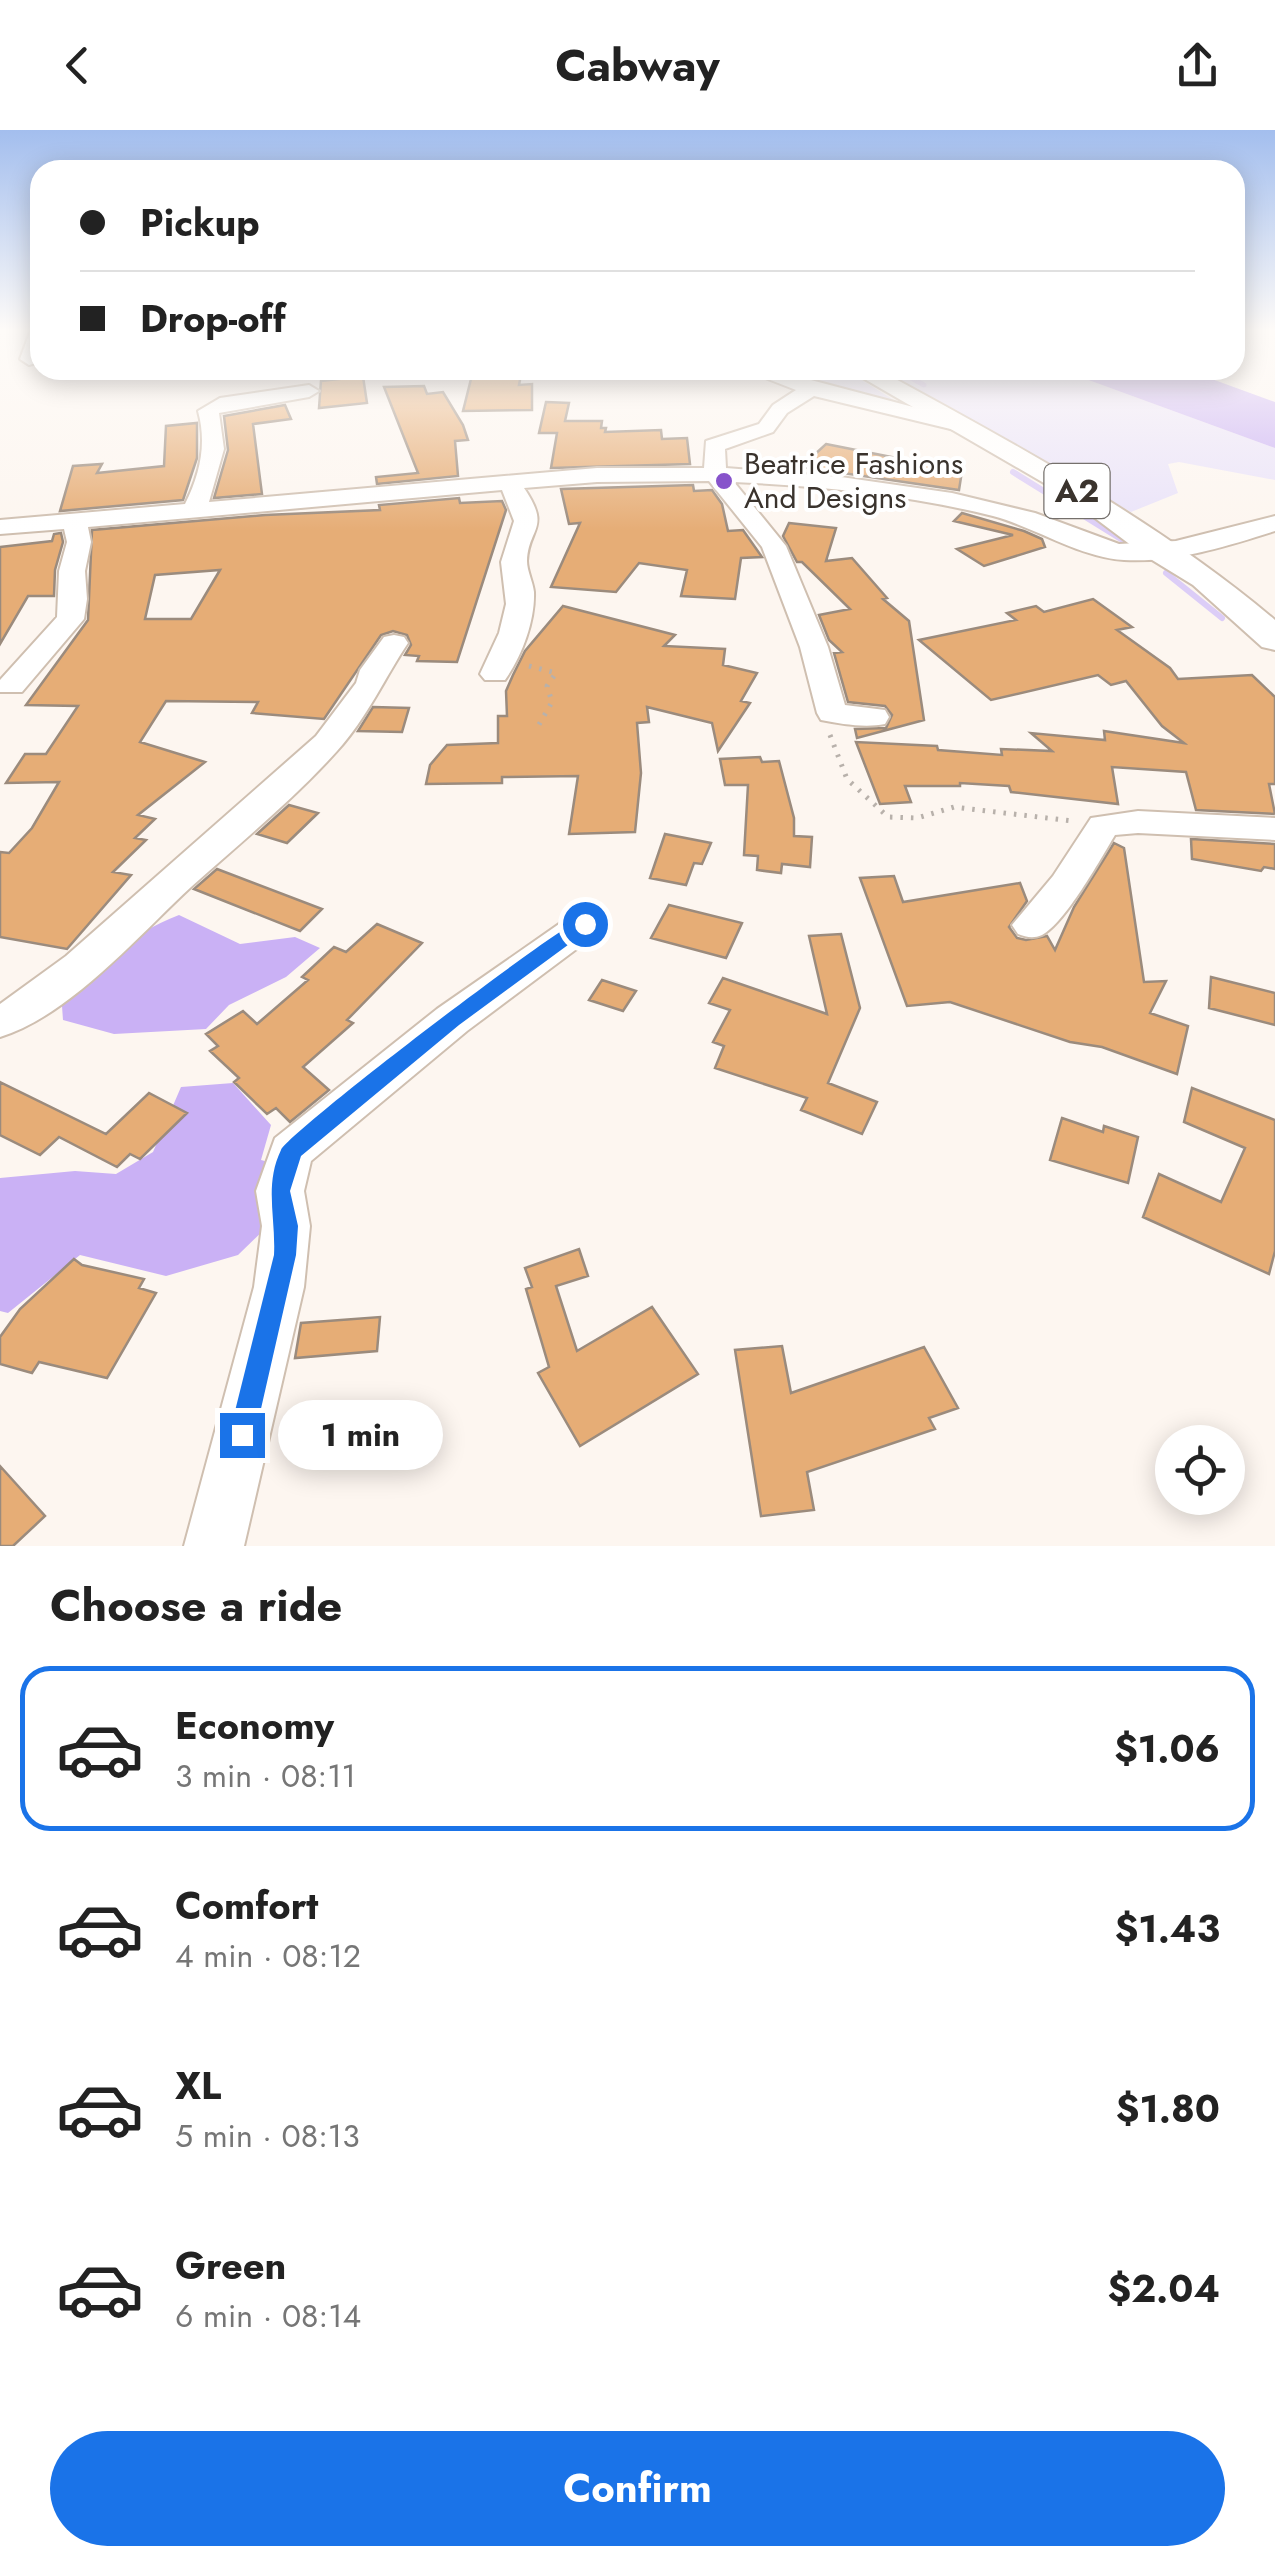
<!DOCTYPE html>
<meta charset="utf-8">
<style>
body{margin:0;font-family:Jost,sans-serif;background:#f6f6f6;color:#222;height:100vh;display:flex;flex-direction:column;font-size:38px;white-space:nowrap}
*{box-sizing:border-box;margin:0}
p{font-size:32px;color:#767676}
.icon{flex:none;width:55px;height:55px;fill:none;stroke:currentColor;stroke-width:2;stroke-linecap:round;stroke-linejoin:round}
.map{position:relative;height:1416px;overflow:hidden}
.panel{display:flex;flex-direction:column;background:#fff;flex:1}
.panel>*{flex:none}
.hud{position:absolute;left:30px;top:30px;width:1215px;height:220px;border-radius:30px;box-shadow:0 5px 25px #0003;display:grid;align-content:center;height:220px;padding:0 50px;background:#fff}
.tools{position:absolute;left:1155px;top:1295px;display:grid;gap:20px}
.tools a{display:grid;place-items:center;width:90px;height:90px;border-radius:50%;background:#fff;box-shadow:0 5px 25px #0003;font-size:50px}
.end{position:absolute;width:45px;height:45px;margin:-22px;border:12px solid #1a73e8;background:#fff;box-shadow:0 0 0 5px #fff}
.from{border-radius:50%}
.bubble{position:absolute;height:70px;border-radius:35px;background:#fff;box-shadow:0 5px 25px #0003;font-size:32px;font-weight:700;line-height:70px;text-align:center}
.hud b{display:flex;align-items:center;gap:35px;height:95px;font-size:38px}
.hud b+b{border-top:2px solid #e0e0e0}
.hud i{width:25px;height:25px;background:#222}
ul{padding:0;list-style:none}
li{display:flex;align-items:center;gap:30px;height:165px;margin:0 20px 15px;padding:0 30px;border:5px solid transparent;border-radius:30px}
li div{flex:1}
li b{display:block;font-size:38px}
li em{font-style:normal;font-weight:700}
li.selected{border-color:#1a73e8}
li>.icon{width:90px;height:90px;stroke-width:1.5}
h2{padding:0 50px;font-size:45px;line-height:120px}
.button{display:flex;gap:20px;margin-top:auto;padding:20px 50px}
.button a{flex:1;height:115px;border-radius:60px;background:#1a73e8;color:#fff;font-size:40px;font-weight:700;line-height:115px;text-align:center}
header{display:flex;justify-content:space-between;align-items:center;height:130px;padding:0 50px;background:#fff;font-size:45px;font-weight:700}
.map>svg:first-child{display:block}
</style>
<header><svg class="icon" aria-label="back" viewBox="0 0 24 24"><path d="M15 5l-7 7 7 7"/></svg>Cabway<svg class="icon" aria-label="share" viewBox="0 0 24 24"><path d="M12 15V3M7 8l5-5 5 5M5 13v7h14v-7"/></svg></header>
<div class="map">
<svg width="1275" height="1416" viewBox="0 0 1275 1416">
<rect width="100%" height="100%" fill="#fdf6f0"/>
<path fill="#eae3f9" d="M784 240H846L900 274Z
M878 240H1061L1275 318V350L1179 332 1168 334 1178 363 1131 382Z"/>
<path fill="#cab1f5" d="M1061 240H1187L1275 272V318Z
M179 785 240 814 295 807 320 818 286 847 229 875 206 899 114 904 63 890 62 876C97 836 129 804 179 785Z
M233 953 271 995 261 1030 298 1040 271 1093 238 1125 166 1146 80 1125 8 1183 0 1181V1048L75 1041 116 1044 153 1022 181 957Z"/>
<g fill="none" stroke-linecap="round" stroke-linejoin="round">
<path stroke="#dccdf7" stroke-width="5" d="M897 240 924 255
M1013 342 1017 344"/>
<path stroke="#dccdf7" stroke-width="6" d="M1013 342 1137 419
M1166 443 1222 488"/>
</g>
<path fill="#e6ad76" stroke="#9b8b7d" stroke-width="2.5" fill-rule="evenodd" d="M339 240H362L367 273 319 278 321 251 340 249Z
M472 245H521L519 255 532 254V280L463 281Z
M424 256 427 264 443 262 463 295 468 310 455 311 458 346 377 354 376 347 418 343 384 257Z
M546 272 569 273 565 291H602L601 298H606L605 302 661 300 662 309 687 308 690 334 551 338 557 303H539Z
M285 275 291 289 253 294 262 364 214 368 228 320 224 286Z
M197 293V328L183 370 60 381 73 336 102 334 97 343 164 336 166 296Z
M826 314 962 341 959 360 801 337Z
M693 355 694 361 712 360 722 374 728 401 743 400 762 427 741 428 735 469 681 466 687 440 639 433 616 462 551 457 580 393 569 394 561 359Z
M459 368 460 373 502 371 506 380 457 532 417 531 419 526 405 525 411 515 407 505 393 501 381 505 324 589 252 583 258 572 166 571 140 612 205 632 138 685 155 689 135 708 146 710 113 742 131 745 67 819 0 807V722L9 723 32 698 59 652 6 653 25 624H46L78 576 26 575 88 490 92 400 265 385 380 380 379 375ZM220 440 191 489H145L155 445Z
M962 383 1024 401 1042 409 1045 417 984 436 957 419 1013 405 954 391Z
M789 393 836 398 826 431 852 428 887 468 883 469 909 491 924 590 857 608 855 599 886 598 892 585 885 576 848 572 834 523 842 522 829 510 819 485 850 479 802 432H797L783 406Z
M61 403 63 412 55 440 54 466H28L0 514V417L52 411 54 404Z
M1093 469 1132 497 1117 500 1170 538 1178 549 1252 545 1275 567V654H1269L1275 684 1196 680 1186 642 1112 637 1118 674 1011 662 1009 656 960 653V656H905L911 672 880 674 856 612 937 616 938 620 1002 625 1001 619 1052 621 1031 603 1105 610 1104 601 1184 613 1162 596 1126 551 1111 555 1098 545 991 570 919 510 1016 490 1007 483 1036 476 1044 482Z
M563 476 675 505 664 516 725 519 723 535 757 543 741 571 750 573 718 621 712 593 647 577 649 592 637 593 641 643 635 702 569 704 578 646 502 647V653L426 654 430 635 447 615 498 613V586H507L506 561 513 545 525 521Z
M373 577 409 578 402 602 358 601Z
M760 627 762 632 779 631 794 688V706L812 707 810 737 782 734 781 743 757 740 758 726 744 725 748 655H725L720 629Z
M289 675 318 683 287 713 257 704Z
M665 704 711 713 702 734 694 733 686 755 650 748Z
M1191 709 1275 714V739L1264 737 1261 741 1192 729Z
M1114 713 1124 718 1144 852 1166 851 1150 883 1188 896 1177 944 1102 917 1070 912 950 872 907 876 860 748 894 746 903 772 1020 753 1027 771 1009 797 1017 808 1026 810 1047 806 1055 820 1074 777Z
M217 739 322 779 300 801 194 759Z
M669 775 742 793 726 828 651 808Z
M377 794 422 813 347 890 353 893 303 937 329 960 290 992 276 978 267 984 234 952 239 948 210 921 218 916 206 904 243 881 257 894 308 850 302 847 334 817 346 822Z
M841 804 860 878 828 953 877 972 862 1004 801 980 807 968 715 938 724 916 713 912 730 880 709 873 723 848 827 884 809 806Z
M1211 847 1275 863V895L1209 878Z
M602 850 636 861 623 881 589 870Z
M0 952 106 1004 149 963 187 983 140 1029 130 1024 117 1037 59 1007 40 1025 0 1005Z
M1192 958 1275 990V1121L1269 1144 1143 1087 1159 1044 1221 1072 1245 1018 1184 992Z
M1062 988 1103 1002 1104 996 1138 1007 1128 1053 1050 1030Z
M579 1119 588 1146 556 1156 577 1221 652 1177 698 1244 580 1316 538 1243 549 1237 526 1159 532 1157 525 1138Z
M74 1129 82 1135 144 1149 139 1158 156 1163 107 1248 39 1232 32 1243 0 1234V1207L20 1179Z
M380 1187 377 1221 295 1228 301 1193Z
M782 1216 791 1263 924 1217 958 1278 929 1288 935 1299 807 1342 814 1380 761 1386 735 1220Z
M0 1336 45 1386 13 1416H0Z"/>
<g fill="none" stroke-linecap="round" stroke-linejoin="round">
<defs>
<path id="minor" d="M30 202H40V224L36 233 29 235 20 229Z
M745 240H773L970 292 973 296 963 302 814 266 787 283 773 302 725 319 726 338 841 347 952 363 1035 383 1119 414 1176 411 1275 386V401C1228 416 1174 433 1124 430 1079 427 1037 398 993 386 909 365 820 356 734 352L786 416 828 517 845 575 885 580 889 587 885 594C865 598 841 594 821 590L817 583 800 517 762 417 709 351 597 352 524 358C552 399 528 398 527 431 527 441 533 452 534 462 535 491 522 526 505 550H485L480 544 499 503 506 474 501 432 514 391 502 360 88 397 91 412 85 441 87 469 84 489 22 562H0V550L57 487 59 441 67 412 64 399 0 404V390L185 374C200 344 207 314 198 281L220 268 309 255 319 261 309 267 219 283 224 319 209 372 597 338H704L706 311 759 294 773 275 796 260Z
M394 505 404 507 408 513C384 549 367 588 337 621 293 670 240 713 191 757 138 806 69 886 0 907V874L66 826 316 606 356 553 360 540 384 507Z
M1138 681 1275 688V710L1138 703 1115 705C1100 730 1065 793 1042 805 1033 809 1026 807 1018 804L1012 795 1053 746 1091 688Z
M585 781 598 785 604 794 598 803 467 901 311 1031 304 1061 310 1096 304 1157 244 1416H184L254 1157 262 1096 256 1061 275 1008 437 879 572 785Z"/>
<path id="major" d="M849 240H879C1017 315 1155 389 1275 490V520L1262 517 1193 455 1144 425 1063 364Z"/>
</defs>
<use href="#minor" stroke="#cfbfb0" stroke-width="4"/>
<use href="#major" stroke="#cfbfb0" stroke-width="4"/>
<path stroke="#b8b1ab" stroke-width="5" stroke-dasharray="2.5 8" stroke-linecap="butt" d="M529 536 556 543 547 556 552 572 537 598
M830 605 847 649 888 687 917 688 954 677 1072 691"/>
<use href="#minor" fill="#fff" fill-rule="evenodd"/>
<use href="#major" fill="#fff" fill-rule="evenodd"/>
</g>
<linearGradient id="sky" x2="0" y2="1"><stop stop-color="#a3beee"/><stop offset="0.5" stop-color="#fefbf8"/><stop offset="1" stop-color="#fefbf8" stop-opacity="0"/></linearGradient>
<rect width="1275" height="401" fill="url(#sky)"/>
<path fill="#1a73e8" d="M585 787 591 789V798L459 895 301 1026 290 1061 298 1096 296 1125 255 1305 251 1314 242 1318 233 1314 229 1305 274 1125C276 1088 264 1055 281 1020 291 1000 557 797 585 787Z"/>
<circle fill="#8753cb" stroke="#fff" stroke-width="4" cx="724" cy="351" r="10"/>
<g text-anchor="middle" stroke-width="8" stroke-linejoin="round" paint-order="stroke">
<g font-size="30" fill="#3a332d" stroke="#fff" text-anchor="start">
<text x="744" y="344">Beatrice Fashions<tspan x="744" dy="34">And Designs</tspan></text>
</g>
<rect fill="#fff" stroke="#75706c" stroke-width="2.5" x="1044.5" y="334" width="65" height="54" rx="8"/>
<g font-size="32" font-weight="bold" fill="#3a332d">
<text x="1077" y="372">A2</text>
</g>
</g>
</svg>
<div class="tools">
<a><svg class="icon" aria-label="locate" viewBox="0 0 24 24"><circle cx="12" cy="12" r="6"/><path d="M12 2v4M12 18v4M2 12h4M18 12h4"/></svg></a>
</div>
<i class="end from" style="left:585px;top:794px"></i>
<i class="end" style="left:242px;top:1305px"></i>
<div class="bubble" style="left:278px;top:1270px;width:165px">1 min</div>
<div class="hud">
<b><i class="from"></i>Pickup</b>
<b><i></i>Drop-off</b>
</div>
</div>
<section class="panel">
<h2>Choose a ride</h2>
<ul>
<li class="selected"><svg class="icon" aria-label="car" viewBox="0 0 24 24"><path d="M5 17H2v-5l4-1 3-4h7l3 4 3 1v5h-3M9 17h6M6 11h13"/><circle cx="7" cy="17" r="2"/><circle cx="17" cy="17" r="2"/></svg><div><b>Economy</b><p>3 min · 08:11</p></div><em>$1.06</em></li>
<li><svg class="icon" aria-label="car" viewBox="0 0 24 24"><path d="M5 17H2v-5l4-1 3-4h7l3 4 3 1v5h-3M9 17h6M6 11h13"/><circle cx="7" cy="17" r="2"/><circle cx="17" cy="17" r="2"/></svg><div><b>Comfort</b><p>4 min · 08:12</p></div><em>$1.43</em></li>
<li><svg class="icon" aria-label="car" viewBox="0 0 24 24"><path d="M5 17H2v-5l4-1 3-4h7l3 4 3 1v5h-3M9 17h6M6 11h13"/><circle cx="7" cy="17" r="2"/><circle cx="17" cy="17" r="2"/></svg><div><b>XL</b><p>5 min · 08:13</p></div><em>$1.80</em></li>
<li><svg class="icon" aria-label="car" viewBox="0 0 24 24"><path d="M5 17H2v-5l4-1 3-4h7l3 4 3 1v5h-3M9 17h6M6 11h13"/><circle cx="7" cy="17" r="2"/><circle cx="17" cy="17" r="2"/></svg><div><b>Green</b><p>6 min · 08:14</p></div><em>$2.04</em></li>
</ul>
<div class="button"><a>Confirm</a></div>
</section>
